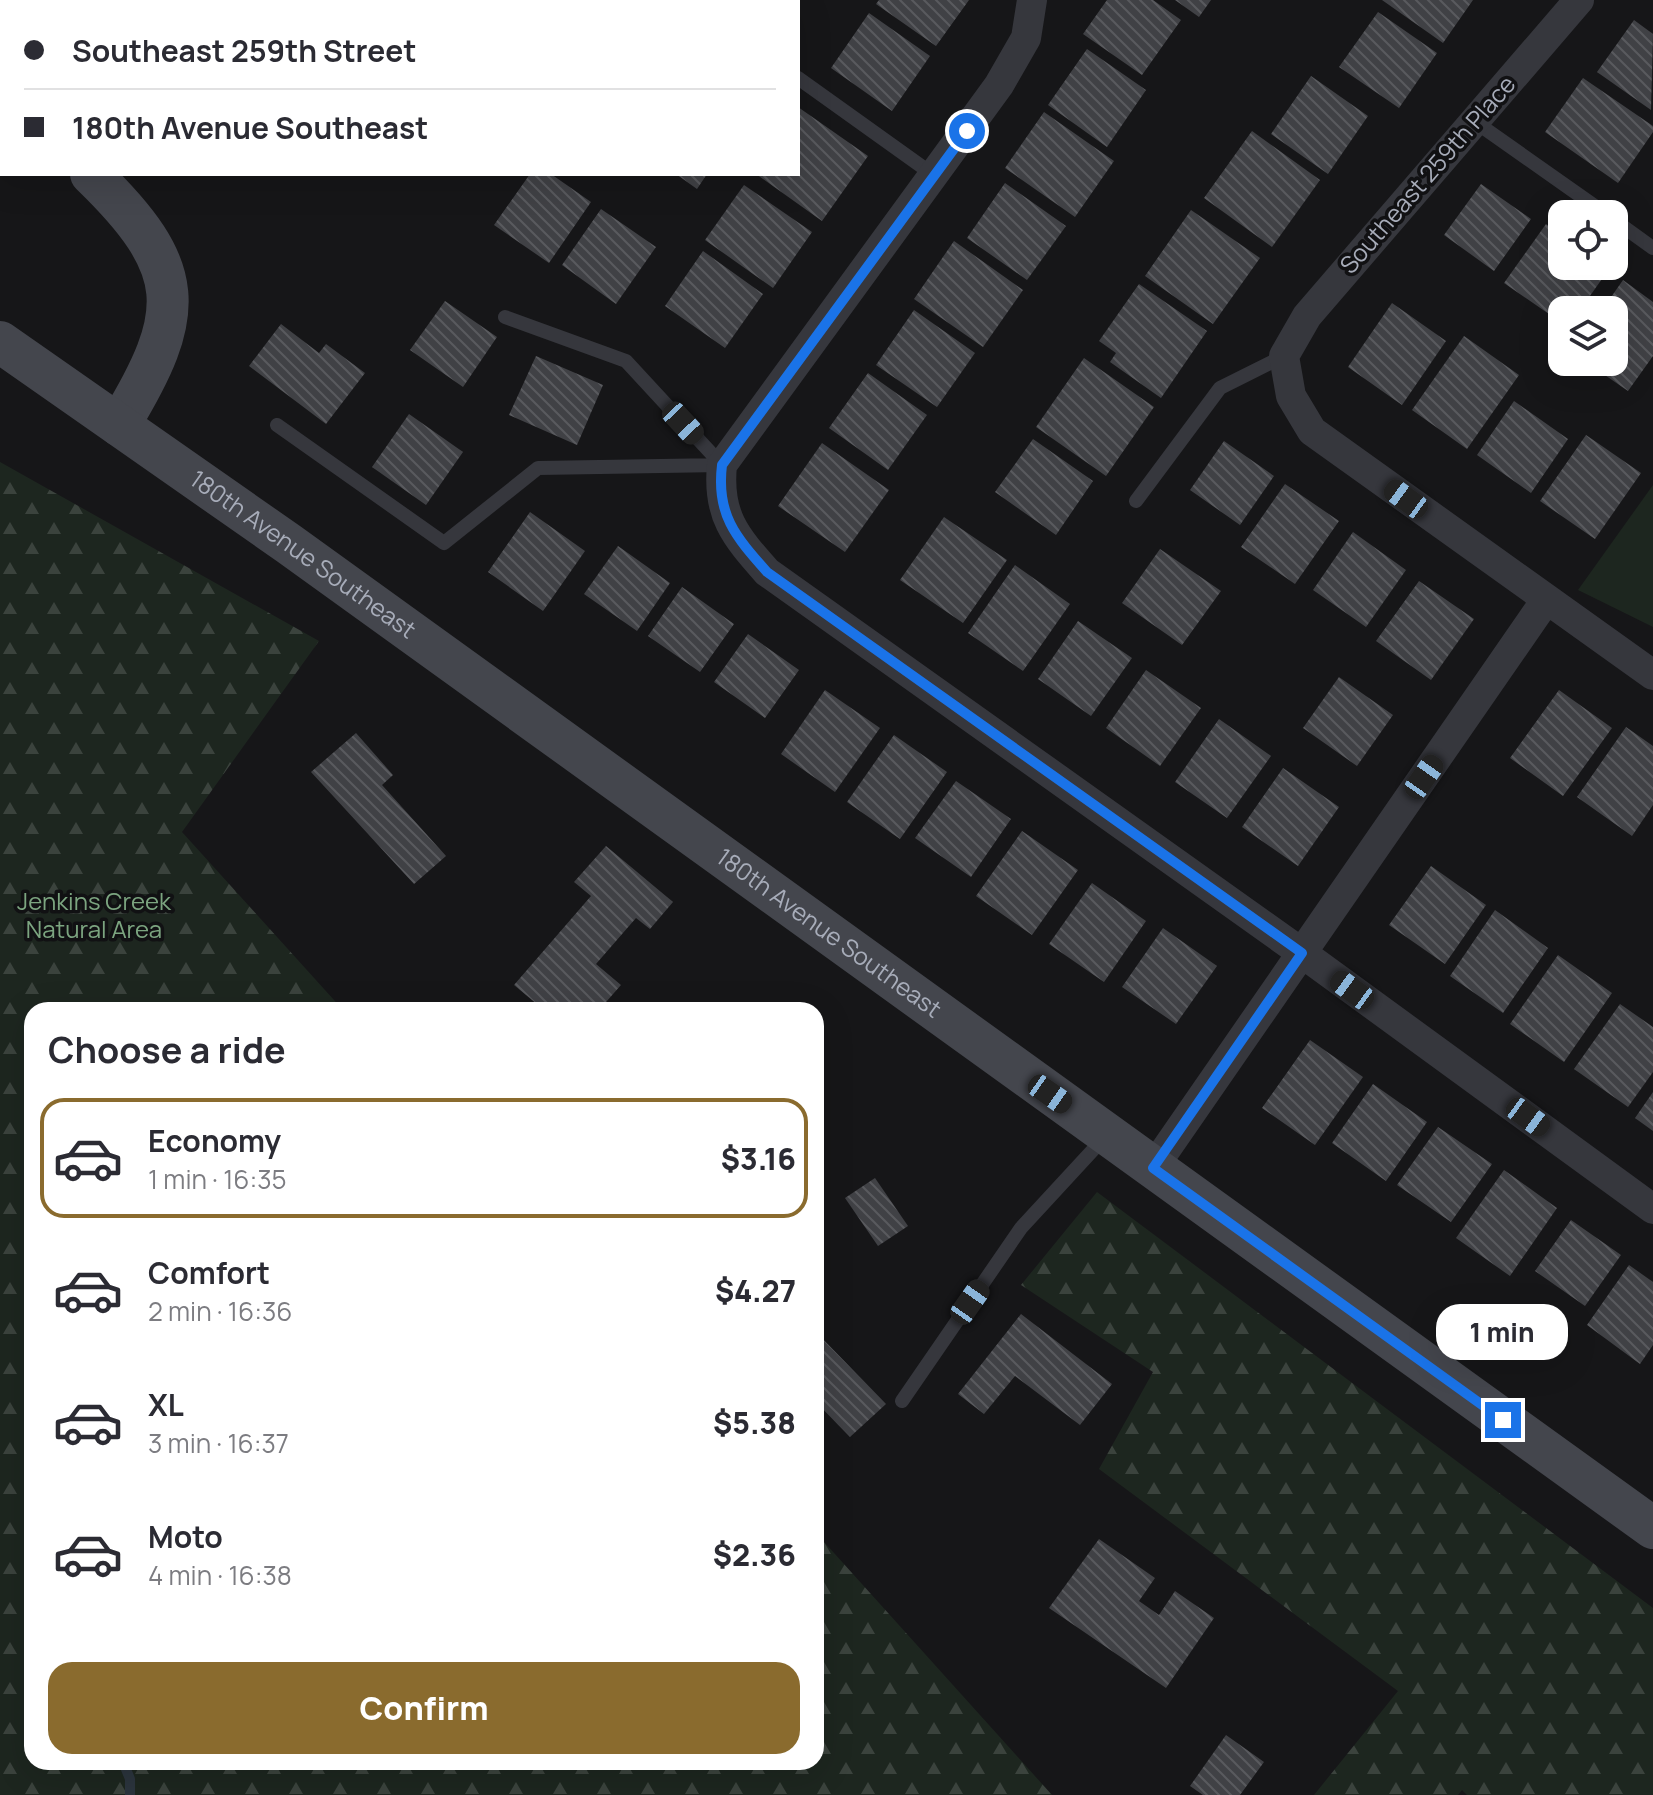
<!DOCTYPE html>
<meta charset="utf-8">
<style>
body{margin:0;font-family:Manrope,sans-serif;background:#f7f7f7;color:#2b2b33;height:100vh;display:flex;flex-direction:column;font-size:30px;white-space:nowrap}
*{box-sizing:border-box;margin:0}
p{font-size:26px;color:#7c7c81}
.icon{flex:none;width:44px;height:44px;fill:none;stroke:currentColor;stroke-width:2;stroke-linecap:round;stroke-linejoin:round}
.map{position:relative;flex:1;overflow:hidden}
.side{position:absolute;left:24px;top:1002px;width:800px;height:768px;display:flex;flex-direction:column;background:#fff;border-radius:24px;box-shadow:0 8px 32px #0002}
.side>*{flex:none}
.banner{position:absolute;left:0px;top:0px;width:800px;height:176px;box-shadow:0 8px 32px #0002;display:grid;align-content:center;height:176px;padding:0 24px;background:#fff}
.buttons{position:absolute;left:1548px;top:200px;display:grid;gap:16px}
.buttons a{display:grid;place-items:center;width:80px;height:80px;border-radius:16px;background:#fff;box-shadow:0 8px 32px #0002;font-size:40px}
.end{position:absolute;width:36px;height:36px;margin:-18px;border:10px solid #1a73e8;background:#fff;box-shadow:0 0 0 4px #fff}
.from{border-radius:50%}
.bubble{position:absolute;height:56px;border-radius:24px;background:#fff;box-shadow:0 8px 32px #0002;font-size:26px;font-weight:800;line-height:56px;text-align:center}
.car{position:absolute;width:24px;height:48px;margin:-24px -12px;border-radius:10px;box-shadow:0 0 6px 2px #0007;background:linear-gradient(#222 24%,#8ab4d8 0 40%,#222 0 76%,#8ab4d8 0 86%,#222 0)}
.banner b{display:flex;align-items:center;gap:28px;height:76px;font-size:30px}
.banner b+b{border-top:2px solid #e1e1e2}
.banner i{width:20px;height:20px;background:#2b2b33}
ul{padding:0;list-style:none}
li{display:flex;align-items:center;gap:24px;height:120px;margin:0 16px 12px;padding:0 8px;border:4px solid transparent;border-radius:24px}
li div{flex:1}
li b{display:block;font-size:30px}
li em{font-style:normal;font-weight:800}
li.selected{border-color:#8a6b2e}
li>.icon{width:72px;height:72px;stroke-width:1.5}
h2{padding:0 24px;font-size:36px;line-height:96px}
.action{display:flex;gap:16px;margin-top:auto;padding:16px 24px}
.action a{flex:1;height:92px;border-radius:24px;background:#8a6b2e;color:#fff;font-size:32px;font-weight:800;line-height:92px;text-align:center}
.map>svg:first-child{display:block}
</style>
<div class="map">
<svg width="1653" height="1795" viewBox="0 0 1653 1795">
<defs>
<pattern id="forest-firs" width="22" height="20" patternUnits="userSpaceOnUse" patternTransform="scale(2)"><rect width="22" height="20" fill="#1d261f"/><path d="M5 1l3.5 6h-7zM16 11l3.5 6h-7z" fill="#3b433d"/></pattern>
<pattern id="building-back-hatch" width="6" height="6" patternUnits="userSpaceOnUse" patternTransform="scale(2)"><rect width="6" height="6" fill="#404145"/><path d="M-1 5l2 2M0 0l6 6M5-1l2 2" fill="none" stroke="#595a5e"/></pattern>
</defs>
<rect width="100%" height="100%" fill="#161618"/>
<path fill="#1d261f" d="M1653 485V627L1578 590Z"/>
<path fill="url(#forest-firs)" d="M0 462 319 641 182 832 343 1010H32V1762H816V1533L1052 1795H0Z
M1097 1192 1653 1608V1795H1467L1462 1790 1458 1795H1314L1398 1691 1099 1469 1153 1372 1021 1285Z"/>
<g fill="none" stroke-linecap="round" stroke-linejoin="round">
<path stroke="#2b343d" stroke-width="10" d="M29 1523 32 1531
M123 1762 130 1779V1795"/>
</g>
<path fill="url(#building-back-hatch)" d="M879 0H969L936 46 876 4Z
M1107 0H1153L1181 20 1142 75 1083 34Z
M1175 0H1211L1199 17Z
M1382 0H1473L1443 43Z
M1378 12 1437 53 1399 108 1339 67Z
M869 13 930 56 892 111 831 68Z
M1634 20 1653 34 1651 110 1597 72Z
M1087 49 1146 90 1107 147 1048 105Z
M1311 76 1368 116 1328 174 1271 134Z
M1583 78 1653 126V132L1618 183 1545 132Z
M798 107 868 156 822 221 756 174H798Z
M1044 112 1114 161 1075 217 1005 168Z
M1252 131 1320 180 1272 247 1204 198Z
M530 174H551L591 202 549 263 494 225Z
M676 174H707L697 189Z
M1005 183 1066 226 1027 280 967 238Z
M1481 184 1531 219 1494 271 1444 235Z
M744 185 812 232 773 288 705 240Z
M601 209 656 247 616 304 562 265Z
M1191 210 1260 258 1213 324 1145 276Z
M1546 224 1562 236V266L1609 269 1580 310H1562V323L1504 283Z
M954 241 1023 290 983 347 914 299Z
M703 251 763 294 725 348 665 306Z
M1623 280 1653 302V356L1628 391 1586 362H1614V310H1602Z
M1139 284 1207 331 1161 398 1110 362 1116 353 1099 341Z
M445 301 497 337 463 387 410 350Z
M1392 303 1446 341 1402 405 1348 367Z
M914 310 975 353 937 407 876 365Z
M281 324 319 353 326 344 365 373 326 424 249 366Z
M1464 336 1519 375 1467 449 1412 410Z
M536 356 603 385 577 445 509 415Z
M1084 358 1154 407 1106 476 1036 427Z
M868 373 927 415 888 470 829 428Z
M1514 401 1568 439 1531 493 1477 455Z
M409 414 463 452 426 505 372 467Z
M1586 435 1641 473 1595 539 1540 501Z
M1033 439 1093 481 1056 535 995 492Z
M1224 441 1274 476 1240 525 1190 490Z
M822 443 889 490 845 552 778 506Z
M1285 484 1339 521 1295 584 1241 547Z
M530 512 585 551 543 611 488 572Z
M944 517 1007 560 963 623 900 580Z
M1353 532 1406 570 1366 627 1313 590Z
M618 546 670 583 637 631 584 594Z
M1160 549 1221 591 1182 645 1122 603Z
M1015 565 1070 604 1023 671 968 633Z
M1419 581 1474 619 1431 680 1376 641Z
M682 587 734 624 700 672 648 636Z
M1078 621 1132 658 1091 716 1038 679Z
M748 634 799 670 765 718 714 682Z
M1146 670 1201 708 1160 766 1106 728Z
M1339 677 1393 715 1357 766 1303 728Z
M825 690 880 728 835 792 781 754Z
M1559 690 1612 728 1563 796 1510 758Z
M1219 719 1271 756 1227 818 1175 782Z
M1626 727 1653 746V805L1632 836 1577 797Z
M356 733 393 775 382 785 446 856 414 884 311 772Z
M894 735 947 772 900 839 847 802Z
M1283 768 1339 807 1298 866 1242 827Z
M956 781 1011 819 971 877 915 838Z
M1022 831 1078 870 1032 935 976 896Z
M606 846 673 902 650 929 636 918 596 964 621 985 599 1010H544L514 985 591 896 574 882Z
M1431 866 1486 905 1445 964 1389 925Z
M1092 883 1146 921 1104 982 1049 944Z
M1495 910 1548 948 1503 1013 1450 976Z
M1163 928 1217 966 1176 1024 1122 987Z
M1558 955 1612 993 1564 1062 1510 1024Z
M1620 1004 1653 1027V1072L1628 1107 1574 1069Z
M1310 1040 1363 1077 1315 1145 1262 1108Z
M1373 1084 1427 1122 1386 1181 1332 1143Z
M1653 1092V1131L1635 1118Z
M1438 1127 1492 1164 1451 1222 1397 1185Z
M1504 1170 1557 1208 1510 1276 1456 1238Z
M875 1178 908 1226 878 1246 845 1198Z
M1571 1220 1621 1255 1585 1306 1535 1271Z
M1629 1265 1653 1282V1345L1640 1364 1587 1325Z
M1021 1314 1112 1384 1080 1425 1015 1376 984 1414 958 1394Z
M816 1332 886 1404 850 1437 816 1402Z
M1099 1539 1155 1578 1139 1601 1159 1615 1175 1591 1214 1618 1166 1688 1049 1608Z
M1226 1735 1264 1762 1240 1795H1203L1190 1786Z"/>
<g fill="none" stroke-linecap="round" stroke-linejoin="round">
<path stroke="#36373d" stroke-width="14" d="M798 78 935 176
M1474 121 1606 214
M1614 220 1653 248
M505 317 626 361 722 465
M277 425 444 543 538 468 722 465
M1136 501 1220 388 1284 356
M902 1401 1021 1228 1104 1138"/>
<path stroke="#36373d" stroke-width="30" d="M1032 0 1026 38 999 85 722 465C717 515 735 536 767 572L1302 953 1653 1209
M1579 0 1307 316 1284 356 1291 396 1312 431 1653 675
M1153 1168 1546 600"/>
<g stroke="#44464d" stroke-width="42">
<path d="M7 0V2"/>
<path d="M91 174C188 268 188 312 119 425"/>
<path id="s1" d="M0 342 289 544 1653 1528"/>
</g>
</g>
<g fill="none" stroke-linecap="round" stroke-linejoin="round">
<path stroke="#1a73e8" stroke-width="10" d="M967 131 722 465C716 514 735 536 767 572L1302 953 1153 1168 1503 1420"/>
</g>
<g text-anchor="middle" stroke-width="7" stroke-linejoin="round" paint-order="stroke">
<g font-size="24" fill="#a7acb9" stroke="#111113">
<text transform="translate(1428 175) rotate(-49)" y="8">Southeast 259th Place</text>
<text dy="8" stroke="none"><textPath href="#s1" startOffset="370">180th Avenue Southeast</textPath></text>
<text dy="8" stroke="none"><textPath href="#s1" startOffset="1018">180th Avenue Southeast</textPath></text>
</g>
<g font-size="24" fill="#7ca580" stroke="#111113">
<text x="94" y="910">Jenkins Creek<tspan x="94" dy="28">Natural Area</tspan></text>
</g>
</g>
</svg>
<div class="buttons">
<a><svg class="icon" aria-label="locate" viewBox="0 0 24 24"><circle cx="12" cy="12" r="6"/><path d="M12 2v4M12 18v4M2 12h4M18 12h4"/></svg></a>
<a><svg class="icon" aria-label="layers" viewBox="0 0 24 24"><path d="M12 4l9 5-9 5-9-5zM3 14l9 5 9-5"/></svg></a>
</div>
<i class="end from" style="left:967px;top:131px"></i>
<i class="end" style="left:1503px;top:1420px"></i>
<div class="bubble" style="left:1436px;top:1304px;width:132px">1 min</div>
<i class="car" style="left:683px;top:423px;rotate:137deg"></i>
<i class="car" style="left:1406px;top:499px;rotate:306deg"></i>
<i class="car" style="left:1424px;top:777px;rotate:35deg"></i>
<i class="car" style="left:1352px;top:990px;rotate:306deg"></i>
<i class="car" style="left:1050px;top:1094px;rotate:125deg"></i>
<i class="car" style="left:1528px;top:1117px;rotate:126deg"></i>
<i class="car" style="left:970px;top:1302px;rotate:35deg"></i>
<div class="banner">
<b><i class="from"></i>Southeast 259th Street</b>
<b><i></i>180th Avenue Southeast</b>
</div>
<section class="side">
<h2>Choose a ride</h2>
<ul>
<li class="selected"><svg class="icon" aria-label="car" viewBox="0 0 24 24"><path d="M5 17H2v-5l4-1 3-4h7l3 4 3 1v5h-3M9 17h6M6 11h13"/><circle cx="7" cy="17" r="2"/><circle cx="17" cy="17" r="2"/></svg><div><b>Economy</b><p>1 min · 16:35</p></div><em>$3.16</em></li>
<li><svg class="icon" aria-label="car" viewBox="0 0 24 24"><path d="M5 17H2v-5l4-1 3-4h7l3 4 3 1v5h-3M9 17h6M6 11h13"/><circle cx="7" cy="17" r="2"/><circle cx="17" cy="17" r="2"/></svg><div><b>Comfort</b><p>2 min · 16:36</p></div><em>$4.27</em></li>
<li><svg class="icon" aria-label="car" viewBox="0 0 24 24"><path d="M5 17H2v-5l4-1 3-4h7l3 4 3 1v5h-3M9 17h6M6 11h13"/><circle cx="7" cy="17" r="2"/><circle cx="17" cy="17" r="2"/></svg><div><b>XL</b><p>3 min · 16:37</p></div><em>$5.38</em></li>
<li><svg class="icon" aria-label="car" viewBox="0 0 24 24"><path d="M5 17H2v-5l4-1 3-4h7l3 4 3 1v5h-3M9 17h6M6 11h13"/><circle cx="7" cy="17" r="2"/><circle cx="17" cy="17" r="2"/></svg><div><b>Moto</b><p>4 min · 16:38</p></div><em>$2.36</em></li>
</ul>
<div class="action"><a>Confirm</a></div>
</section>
</div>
